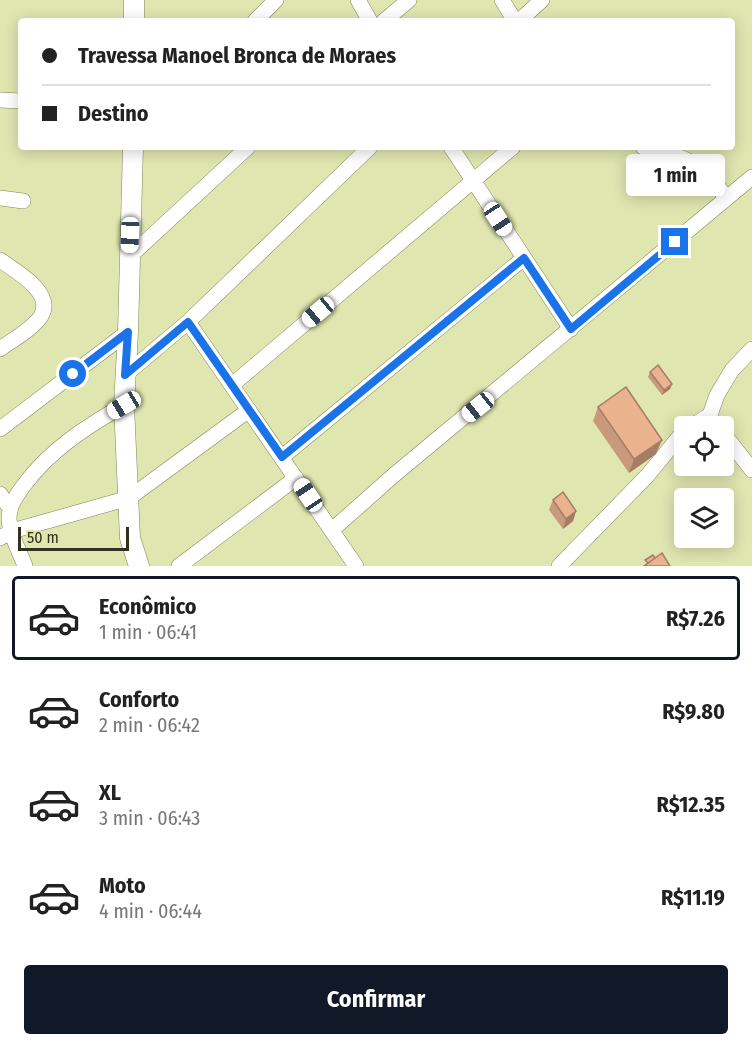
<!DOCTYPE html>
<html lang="pt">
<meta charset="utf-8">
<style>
body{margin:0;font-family:"Fira Sans Condensed",sans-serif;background:#f6f6f6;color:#222;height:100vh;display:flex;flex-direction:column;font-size:22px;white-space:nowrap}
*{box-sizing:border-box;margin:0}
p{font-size:20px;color:#767676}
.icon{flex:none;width:33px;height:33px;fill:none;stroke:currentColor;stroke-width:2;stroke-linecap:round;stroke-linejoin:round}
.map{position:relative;height:566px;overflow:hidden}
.drawer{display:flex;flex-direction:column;background:#fff;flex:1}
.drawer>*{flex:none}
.banner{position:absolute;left:18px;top:18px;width:717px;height:132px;border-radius:6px;box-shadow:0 3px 15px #0003;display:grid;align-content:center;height:132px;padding:0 24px;background:#fff}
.fabs{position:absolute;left:674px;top:416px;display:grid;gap:12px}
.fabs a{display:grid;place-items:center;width:60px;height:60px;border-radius:6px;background:#fff;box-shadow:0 3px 15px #0003;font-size:30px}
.scale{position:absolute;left:18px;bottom:15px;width:111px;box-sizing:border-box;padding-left:6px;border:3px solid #30321d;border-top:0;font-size:16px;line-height:21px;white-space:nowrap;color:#30321d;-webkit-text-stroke:4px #e0e6b0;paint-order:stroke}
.end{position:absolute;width:27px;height:27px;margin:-14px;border:8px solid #1a73e8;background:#fff;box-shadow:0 0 0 3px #fff}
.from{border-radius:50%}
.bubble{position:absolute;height:42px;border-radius:6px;background:#fff;box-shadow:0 3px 15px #0003;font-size:20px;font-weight:700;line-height:42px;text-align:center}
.car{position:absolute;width:18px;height:36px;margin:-18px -9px;border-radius:8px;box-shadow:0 0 4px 2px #0007;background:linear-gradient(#fff 24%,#345 0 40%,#fff 0 76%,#345 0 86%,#fff 0)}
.banner b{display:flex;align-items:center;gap:21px;height:57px;font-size:22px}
.banner b+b{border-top:2px solid #e0e0e0}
.banner i{width:15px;height:15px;background:#222}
ul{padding:10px 0 0;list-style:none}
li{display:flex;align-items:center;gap:18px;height:84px;margin:0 12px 9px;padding:0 12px;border:3px solid transparent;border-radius:6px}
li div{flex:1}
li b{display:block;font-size:22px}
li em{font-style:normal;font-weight:700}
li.current{border-color:#111827}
li>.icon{width:54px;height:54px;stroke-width:1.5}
.button{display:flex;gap:12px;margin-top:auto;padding:12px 24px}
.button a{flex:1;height:69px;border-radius:6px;background:#111827;color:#fff;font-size:24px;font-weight:700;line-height:69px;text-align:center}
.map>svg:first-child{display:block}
</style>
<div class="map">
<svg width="752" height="566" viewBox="0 0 752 566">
<rect width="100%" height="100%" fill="#e0e6b0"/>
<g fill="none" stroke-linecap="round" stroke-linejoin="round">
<defs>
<path id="street" d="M358 0 370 21
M502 0 515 21
M255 21 276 0
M384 21 409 0
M519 21 542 0
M0 100 21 101
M451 147 571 329
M643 147C690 159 696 159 727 198L752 177
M0 198 23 201
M129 257 248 147
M0 260C15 271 55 292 41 316 34 328 11 341 0 349
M188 322 356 566
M125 375 188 322 370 147
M232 385 513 147
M692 426 710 415 717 395 732 370 752 349
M0 429 128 332
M723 433 752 470
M282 457 524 258
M0 494 10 508
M332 530 394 475 727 198
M0 538 12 531 129 498 249 410
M25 566C20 552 9 533 9 518 9 505 17 495 24 485 51 449 86 427 124 405
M179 566 296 478
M559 566 647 476 684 431"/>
<path id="secondary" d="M134 21V0
M133 147 128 332 124 405 130 538 139 566"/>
</defs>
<use href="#street" stroke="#818654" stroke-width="16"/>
<use href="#secondary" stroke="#818654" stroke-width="21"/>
<use href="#street" stroke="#fff" stroke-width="15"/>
<use href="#secondary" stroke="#fff" stroke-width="20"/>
</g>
<path fill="#c9997b" d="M650 372 672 384 670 389 662 395 648 377Z
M598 407 656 454 629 473 593 421Z
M684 433V454L683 455 676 446 680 436Z
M553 500 576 511 573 521 563 529 549 510Z"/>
<path fill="#a47d64" d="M672 384 670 389 662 395 664 390Z
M662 440 656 454 629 473 634 459Z
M576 511 573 521 563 529 566 519Z"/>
<path fill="#eab28f" stroke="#a47d64" stroke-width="1.5" d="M658 365 672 384 664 390 650 372Z
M626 387 662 440 634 459 598 407Z
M704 417 711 426H693Z
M684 433V441L680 436Z
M563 492 576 511 566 519 553 500Z
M662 553 670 566H644Z
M653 555 655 558 648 563 645 560Z"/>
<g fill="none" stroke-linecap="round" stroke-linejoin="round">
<path stroke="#1a73e8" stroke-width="8" d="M73 374 128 332 125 375 188 322 282 457 524 258 571 329 675 242"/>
</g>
</svg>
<div class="fabs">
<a><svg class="icon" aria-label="locate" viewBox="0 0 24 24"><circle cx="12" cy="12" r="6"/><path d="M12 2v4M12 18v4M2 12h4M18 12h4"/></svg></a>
<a><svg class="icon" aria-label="layers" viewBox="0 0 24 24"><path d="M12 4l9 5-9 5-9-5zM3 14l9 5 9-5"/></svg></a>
</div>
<div class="scale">50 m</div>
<i class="end from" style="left:73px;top:374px"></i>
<i class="end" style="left:675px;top:242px"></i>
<div class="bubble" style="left:626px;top:154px;width:99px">1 min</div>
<i class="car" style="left:498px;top:219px;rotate:147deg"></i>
<i class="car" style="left:130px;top:235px;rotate:182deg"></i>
<i class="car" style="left:318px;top:312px;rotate:230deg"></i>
<i class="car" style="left:124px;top:405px;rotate:239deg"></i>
<i class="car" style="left:478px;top:407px;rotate:231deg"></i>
<i class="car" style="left:308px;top:495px;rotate:326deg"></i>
<div class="banner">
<b><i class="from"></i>Travessa Manoel Bronca de Moraes</b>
<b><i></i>Destino</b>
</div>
</div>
<section class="drawer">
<ul>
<li class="current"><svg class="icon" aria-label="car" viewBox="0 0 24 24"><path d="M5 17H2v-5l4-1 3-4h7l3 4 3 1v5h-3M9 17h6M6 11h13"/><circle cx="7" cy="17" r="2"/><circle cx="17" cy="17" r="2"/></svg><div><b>Econômico</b><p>1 min · 06:41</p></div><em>R$7.26</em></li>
<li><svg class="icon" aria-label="car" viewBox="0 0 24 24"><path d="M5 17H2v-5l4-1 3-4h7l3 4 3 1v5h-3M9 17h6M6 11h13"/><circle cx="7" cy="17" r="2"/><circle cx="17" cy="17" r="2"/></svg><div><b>Conforto</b><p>2 min · 06:42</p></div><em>R$9.80</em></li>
<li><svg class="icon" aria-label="car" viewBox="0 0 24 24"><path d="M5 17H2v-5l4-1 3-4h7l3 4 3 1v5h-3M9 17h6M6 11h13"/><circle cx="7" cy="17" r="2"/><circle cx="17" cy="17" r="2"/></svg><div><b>XL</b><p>3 min · 06:43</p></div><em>R$12.35</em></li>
<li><svg class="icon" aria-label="car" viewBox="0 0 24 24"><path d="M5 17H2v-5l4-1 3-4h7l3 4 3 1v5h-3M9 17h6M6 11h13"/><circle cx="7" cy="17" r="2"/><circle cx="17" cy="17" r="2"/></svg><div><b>Moto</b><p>4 min · 06:44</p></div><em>R$11.19</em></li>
</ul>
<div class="button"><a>Confirmar</a></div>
</section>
